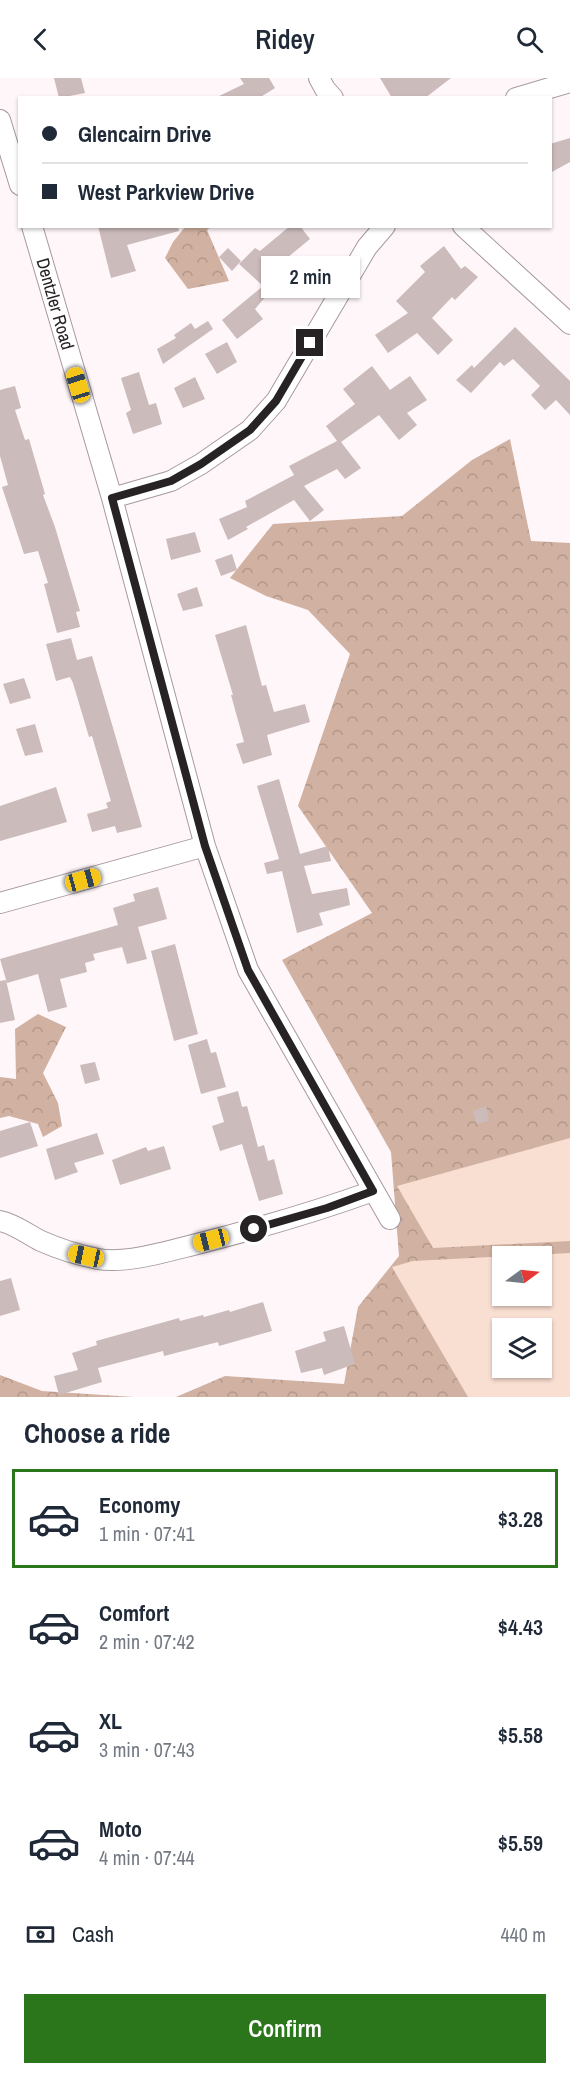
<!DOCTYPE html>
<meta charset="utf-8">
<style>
body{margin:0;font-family:"Archivo Narrow",sans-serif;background:#f6f6f7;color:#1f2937;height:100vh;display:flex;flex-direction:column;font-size:22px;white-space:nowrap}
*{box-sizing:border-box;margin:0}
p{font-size:20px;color:#747a83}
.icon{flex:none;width:33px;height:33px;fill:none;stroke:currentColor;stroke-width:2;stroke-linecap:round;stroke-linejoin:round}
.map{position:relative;height:1319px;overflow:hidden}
.panel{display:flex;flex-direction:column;background:#fff;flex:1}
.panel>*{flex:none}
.guide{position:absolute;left:18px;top:18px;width:534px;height:132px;border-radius:0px;box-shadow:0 2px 4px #0004;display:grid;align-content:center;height:132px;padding:0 24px;background:#fff}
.needle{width:39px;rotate:75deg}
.fabs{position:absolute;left:492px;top:1168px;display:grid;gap:12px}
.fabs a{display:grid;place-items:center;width:60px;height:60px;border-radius:0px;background:#fff;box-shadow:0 2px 4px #0004;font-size:30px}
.end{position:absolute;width:27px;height:27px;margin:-14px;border:8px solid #272224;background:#fff;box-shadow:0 0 0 3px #fff}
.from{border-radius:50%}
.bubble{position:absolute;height:42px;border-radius:0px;background:#fff;box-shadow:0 2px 4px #0004;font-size:20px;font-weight:600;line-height:42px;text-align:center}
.car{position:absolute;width:18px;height:36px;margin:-18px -9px;border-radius:8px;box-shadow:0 0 4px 2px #0007;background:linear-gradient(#f5c518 24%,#345 0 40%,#f5c518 0 76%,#345 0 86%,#f5c518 0)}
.guide b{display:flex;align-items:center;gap:21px;height:57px;font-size:22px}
.guide b+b{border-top:2px solid #e0e1e3}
.guide i{width:15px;height:15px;background:#1f2937}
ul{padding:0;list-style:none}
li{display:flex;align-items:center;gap:18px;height:99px;margin:0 12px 9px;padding:0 12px;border:3px solid transparent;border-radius:0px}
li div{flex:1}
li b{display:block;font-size:22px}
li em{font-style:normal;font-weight:600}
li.current{border-color:#2b751a}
li>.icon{width:54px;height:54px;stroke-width:1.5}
h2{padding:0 24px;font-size:27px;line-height:72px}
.pay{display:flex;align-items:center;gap:15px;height:66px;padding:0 24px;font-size:22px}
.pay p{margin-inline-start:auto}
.cta{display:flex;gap:12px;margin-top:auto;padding:12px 24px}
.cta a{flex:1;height:69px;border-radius:0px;background:#2b751a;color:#fff;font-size:24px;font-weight:600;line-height:69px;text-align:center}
header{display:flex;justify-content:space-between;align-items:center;height:78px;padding:0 24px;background:#fff;font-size:27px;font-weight:600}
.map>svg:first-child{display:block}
</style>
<header><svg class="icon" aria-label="back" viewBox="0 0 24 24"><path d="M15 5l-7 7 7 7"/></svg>Ridey<svg class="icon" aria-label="search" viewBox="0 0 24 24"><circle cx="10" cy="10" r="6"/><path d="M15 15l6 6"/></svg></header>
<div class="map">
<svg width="570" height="1319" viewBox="0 0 570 1319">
<defs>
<pattern id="forest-crowns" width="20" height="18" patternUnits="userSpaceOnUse" patternTransform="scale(1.5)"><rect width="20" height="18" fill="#d1b1a1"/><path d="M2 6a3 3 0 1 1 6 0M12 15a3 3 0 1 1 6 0" fill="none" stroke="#b3988a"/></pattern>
</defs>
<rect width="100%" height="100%" fill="#fff6fa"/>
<path fill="url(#forest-crowns)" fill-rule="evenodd" d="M185 149H211L207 152 229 203 188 211 165 180 173 164Z
M510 361 531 463 570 465V1319H176L225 1298 344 1306 358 1229 399 1178 391 1074 282 882 372 835 298 728 350 576 308 532 266 518 230 500 273 446 402 438 472 382ZM502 1179H542V1218H502ZM502 1251H542V1290H502Z
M38 936 66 949 43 995 58 1025 62 1048 43 1059 38 1046 9 1038 0 1040V999L16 1001 15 951Z
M0 1297 42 1313 134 1319H0Z"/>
<path fill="#f9dfd2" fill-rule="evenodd" d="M570 1060V1163L433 1170 397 1108Z
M570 1175V1319H468L392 1189 413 1183ZM502 1179H542V1218H502ZM502 1251H542V1290H502Z"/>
<path fill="#cbbbba" d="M54 0H81L85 15 59 20Z
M240 0H269L275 10 259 20H215L244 6Z
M380 0H451L425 20H392Z
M570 60V84L550 95V66Z
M98 148H178L179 153 127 167 136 193 111 200Z
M290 148H300L310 161 276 189 284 197 255 231 263 241 237 261 222 242 263 208 239 186 255 170 260 173Z
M444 168 461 191 465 188 478 199 455 222 452 219 432 240 453 262 438 277 417 255 388 275 375 257 408 235 396 223 425 194 420 188Z
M228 170 241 183 232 193 219 179Z
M208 243 213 251 163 286 157 271 176 260 174 257 191 245 195 251Z
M515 249 570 303V337L556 322 545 332 531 317 540 308 513 281 504 288 500 284 471 315 456 302 472 287 474 290Z
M227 264 237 284 217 296 205 276Z
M372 288 390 312 410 298 427 322 407 335 417 347 399 362 379 337 341 364 361 390 345 401 337 391 304 408 324 432 310 443 294 422 246 449 248 451 228 462 219 441 247 429 245 423 294 397 289 388 337 363 326 348 355 326 343 311Z
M139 294 149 327 156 325 162 346 133 356 126 335 131 332 121 300Z
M195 299 205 321 183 330 174 310Z
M15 308 21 330 15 332 25 362 29 361 45 416 43 417 55 449 80 533 76 534 80 549 57 555 44 506 48 505 38 473 24 476 2 409 8 407 0 378V312Z
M195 454 201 474 171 482 166 461Z
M232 476 237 492 221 498 215 482Z
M197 509 203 528 183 533 177 516Z
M246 547 262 608 266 607 274 634 305 626 310 644 267 657 272 677 243 686 236 666 244 664 231 617H233L215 557Z
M71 560 77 582 92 578 142 749 117 755 115 748 92 754 87 736 108 730 106 725 111 723 92 658 89 659 73 605 70 599 56 603 46 566Z
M24 600 31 620 10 626 3 606Z
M35 646 43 674 25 678 16 651Z
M279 701 300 776 328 768 331 783 304 788 312 816 347 810 350 827 319 835 323 847 297 855 282 793 267 796 264 785 279 781 257 708Z
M56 709 67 744 0 763V728Z
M158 809 167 841 138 849 147 881 127 886 122 869 93 876 95 882 85 885 87 894 60 901 67 929 48 934 38 896 7 905 0 881 118 847 113 830 135 823 133 816Z
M175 866 198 956 174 963 151 873Z
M6 902 15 942 0 945V903Z
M207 961 211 975 216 974 226 1009 201 1016 188 967Z
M95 984 100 1002 85 1006 80 987Z
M238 1013 242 1029 247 1028 258 1069 264 1067 268 1083 274 1081 283 1116 259 1123 242 1066 220 1073 212 1048 224 1044 217 1019Z
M486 1028 489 1043 477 1046 473 1033Z
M30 1044 38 1068 0 1080V1053Z
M97 1055 104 1076 74 1085 78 1094 55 1102 46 1071Z
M164 1068 171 1091 120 1107 112 1082 146 1069 148 1073Z
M11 1200 20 1232 0 1238V1203Z
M263 1224 272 1253 219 1268 218 1264 164 1278 163 1273 98 1290 102 1304 59 1317 54 1298 78 1292 72 1275 97 1267 96 1263 179 1240 180 1243 203 1237 204 1239 229 1232 230 1234Z
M344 1248 355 1286 324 1297 322 1290 301 1295 295 1273 326 1263 323 1254Z"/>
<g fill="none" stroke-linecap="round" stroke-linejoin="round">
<defs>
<path id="minor" d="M319 0 325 11 333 20
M516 20 570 4
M0 42 20 107
M32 148 112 420 205 768 248 892 390 1141
M463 148 570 246
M112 420 171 403 201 386 250 352 276 323 367 169 385 148
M0 825 205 768
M0 1143C15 1146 27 1156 41 1163 59 1171 78 1177 98 1181 126 1186 169 1173 197 1166 256 1151 315 1134 373 1113"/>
</defs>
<use href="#minor" stroke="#a6999f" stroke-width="22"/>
<use href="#minor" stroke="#fff" stroke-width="20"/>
</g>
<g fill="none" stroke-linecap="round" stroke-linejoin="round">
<path stroke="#272224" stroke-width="8" d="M254 1151 327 1130 373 1113 248 892 205 768 112 420 171 403 201 386 250 352 276 323 310 265"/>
</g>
<g text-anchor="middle" stroke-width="4.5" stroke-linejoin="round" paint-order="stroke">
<g font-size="18" fill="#272224" stroke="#fff">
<text transform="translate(55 226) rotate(74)" y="6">Dentzler Road</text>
</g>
</g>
</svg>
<div class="fabs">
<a><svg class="needle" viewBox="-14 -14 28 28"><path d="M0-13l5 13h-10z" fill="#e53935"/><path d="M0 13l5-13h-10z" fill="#747a83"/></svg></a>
<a><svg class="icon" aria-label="layers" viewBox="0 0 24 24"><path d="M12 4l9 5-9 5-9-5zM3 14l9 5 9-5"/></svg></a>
</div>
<i class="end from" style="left:254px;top:1151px"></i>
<i class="end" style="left:310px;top:265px"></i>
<div class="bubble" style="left:261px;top:178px;width:99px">2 min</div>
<i class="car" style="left:78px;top:307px;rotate:343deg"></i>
<i class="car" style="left:83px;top:802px;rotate:75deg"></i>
<i class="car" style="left:211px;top:1162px;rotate:256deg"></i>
<i class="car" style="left:86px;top:1178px;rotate:282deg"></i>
<div class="guide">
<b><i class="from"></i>Glencairn Drive</b>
<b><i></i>West Parkview Drive</b>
</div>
</div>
<section class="panel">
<h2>Choose a ride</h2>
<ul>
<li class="current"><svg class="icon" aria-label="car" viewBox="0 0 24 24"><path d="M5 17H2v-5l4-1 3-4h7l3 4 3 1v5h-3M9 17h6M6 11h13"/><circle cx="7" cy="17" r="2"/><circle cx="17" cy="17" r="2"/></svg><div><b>Economy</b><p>1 min · 07:41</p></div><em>$3.28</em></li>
<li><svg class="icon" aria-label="car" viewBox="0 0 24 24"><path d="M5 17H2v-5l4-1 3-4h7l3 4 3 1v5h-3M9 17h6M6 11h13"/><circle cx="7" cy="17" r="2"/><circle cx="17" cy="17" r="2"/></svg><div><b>Comfort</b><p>2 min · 07:42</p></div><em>$4.43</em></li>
<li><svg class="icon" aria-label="car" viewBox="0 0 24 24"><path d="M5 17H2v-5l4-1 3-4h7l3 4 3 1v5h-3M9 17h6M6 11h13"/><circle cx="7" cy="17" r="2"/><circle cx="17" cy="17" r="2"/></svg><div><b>XL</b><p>3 min · 07:43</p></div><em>$5.58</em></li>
<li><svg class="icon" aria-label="car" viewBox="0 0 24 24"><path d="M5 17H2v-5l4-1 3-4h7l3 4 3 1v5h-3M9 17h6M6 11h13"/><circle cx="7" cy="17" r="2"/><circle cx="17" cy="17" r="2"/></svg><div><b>Moto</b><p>4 min · 07:44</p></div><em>$5.59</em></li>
</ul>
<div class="pay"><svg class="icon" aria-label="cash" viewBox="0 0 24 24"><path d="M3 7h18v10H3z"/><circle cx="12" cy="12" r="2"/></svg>Cash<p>440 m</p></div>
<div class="cta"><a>Confirm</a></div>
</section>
